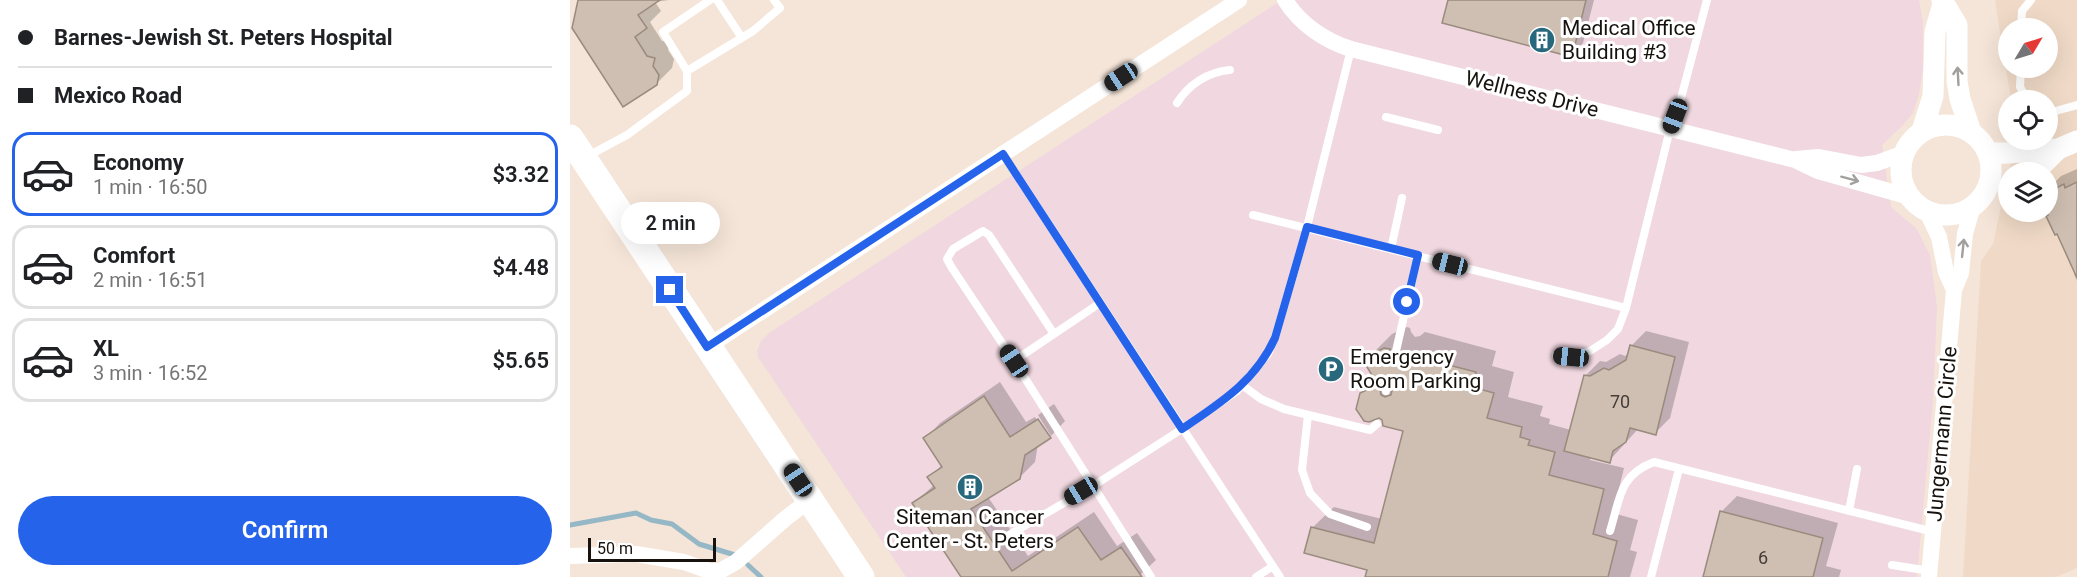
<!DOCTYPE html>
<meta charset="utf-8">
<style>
body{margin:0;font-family:Roboto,sans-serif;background:#f6f6f6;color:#202124;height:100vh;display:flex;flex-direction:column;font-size:22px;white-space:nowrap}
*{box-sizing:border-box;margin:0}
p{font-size:20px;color:#757577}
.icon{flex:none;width:33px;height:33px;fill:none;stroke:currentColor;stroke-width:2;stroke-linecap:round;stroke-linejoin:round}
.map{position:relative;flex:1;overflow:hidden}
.panel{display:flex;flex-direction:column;background:#fff;width:570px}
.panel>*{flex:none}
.hud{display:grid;align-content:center;height:132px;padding:0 18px;background:#fff}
.needle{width:39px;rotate:52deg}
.controls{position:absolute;left:1428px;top:18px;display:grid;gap:12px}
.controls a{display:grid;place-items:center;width:60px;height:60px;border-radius:50%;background:#fff;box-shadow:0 6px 24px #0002;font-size:30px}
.scale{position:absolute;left:18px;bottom:15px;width:128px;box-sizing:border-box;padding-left:6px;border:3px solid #17120e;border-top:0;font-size:16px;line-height:21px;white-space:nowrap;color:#17120e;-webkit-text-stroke:4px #fff;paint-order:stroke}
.end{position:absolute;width:27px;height:27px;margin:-14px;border:8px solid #2563eb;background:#fff;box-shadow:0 0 0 3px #fff}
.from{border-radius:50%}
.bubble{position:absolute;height:42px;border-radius:21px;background:#fff;box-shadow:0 6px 24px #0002;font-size:20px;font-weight:600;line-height:42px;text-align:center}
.car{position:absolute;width:18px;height:36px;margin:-18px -9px;border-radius:8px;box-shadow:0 0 4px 2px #0007;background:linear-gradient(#222 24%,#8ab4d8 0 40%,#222 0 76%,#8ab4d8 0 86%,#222 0)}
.hud b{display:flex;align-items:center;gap:21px;height:57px;font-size:22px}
.hud b+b{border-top:2px solid #e0e0e0}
.hud i{width:15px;height:15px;background:#202124}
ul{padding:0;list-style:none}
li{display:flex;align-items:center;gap:18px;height:84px;margin:0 12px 9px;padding:0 6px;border:3px solid #e0e0e0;border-radius:18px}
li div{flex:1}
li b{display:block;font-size:22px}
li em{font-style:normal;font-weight:600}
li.on{border-color:#2563eb}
li>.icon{width:54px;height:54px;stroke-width:1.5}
.button{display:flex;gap:12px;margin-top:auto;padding:12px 18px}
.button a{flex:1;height:69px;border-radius:36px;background:#2563eb;color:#fff;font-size:24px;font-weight:600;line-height:69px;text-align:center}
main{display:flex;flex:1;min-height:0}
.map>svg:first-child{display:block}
</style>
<main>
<section class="panel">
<div class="hud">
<b><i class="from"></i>Barnes-Jewish St. Peters Hospital</b>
<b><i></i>Mexico Road</b>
</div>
<ul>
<li class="on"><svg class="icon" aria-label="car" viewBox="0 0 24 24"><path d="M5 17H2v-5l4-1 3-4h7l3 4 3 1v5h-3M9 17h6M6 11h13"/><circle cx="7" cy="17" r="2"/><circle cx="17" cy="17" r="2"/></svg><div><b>Economy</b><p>1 min · 16:50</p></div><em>$3.32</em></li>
<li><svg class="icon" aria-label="car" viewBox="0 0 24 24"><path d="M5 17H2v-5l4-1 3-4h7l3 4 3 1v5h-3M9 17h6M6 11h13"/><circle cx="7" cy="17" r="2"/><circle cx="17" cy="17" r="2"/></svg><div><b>Comfort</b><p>2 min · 16:51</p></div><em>$4.48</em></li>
<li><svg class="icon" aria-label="car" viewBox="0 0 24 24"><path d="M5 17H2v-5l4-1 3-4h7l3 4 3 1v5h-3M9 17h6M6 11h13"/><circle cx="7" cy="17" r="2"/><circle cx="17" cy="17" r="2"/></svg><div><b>XL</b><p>3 min · 16:52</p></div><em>$5.65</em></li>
</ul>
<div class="button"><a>Confirm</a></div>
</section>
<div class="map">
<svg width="1507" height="577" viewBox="0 0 1507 577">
<rect width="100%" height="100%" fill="#f5e5d8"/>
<path fill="#f0dac7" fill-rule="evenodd" d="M1427 0H1507V568L1486 577H1393L1411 261 1423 244 1438 174V212H1478V172H1439L1446 140H1478V100H1441L1425 1ZM1438 28H1478V68H1438Z"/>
<path fill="#f0d7e0" d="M712 0H1349L1353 22V69L1349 94 1343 113 1333 125 1312 145 1321 207 1346 228 1360 255 1367 307 1363 400 1347 577H336L188 357 187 351 191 341 199 333Z"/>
<path fill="#0003" d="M10 0H99L85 2 91 11 80 22 92 41 100 42 98 50 104 59 102 68 86 84Z
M880 0H1024L1013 43 1001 55Z
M1507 169V281L1504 274 1506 272 1488 232 1486 233 1477 212 1478 189 1491 176Z
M837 327 840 328 841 332 845 337 850 336 855 332 926 351 922 366 944 372 938 397 973 406 970 416 980 419 979 424 1001 430 1015 376 1030 361 1036 362 1050 354 1055 356 1059 353 1061 346 1076 331 1119 342 1100 418 1085 433 1068 429 1039 461 1021 457 1020 460 1054 468 1043 513 1068 520 1060 550 1067 552 1060 577H797L799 569 742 528 764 507 812 519 835 430 814 419 791 394 806 379 801 355 822 334Z
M430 382 456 422 465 417 477 436H481L468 444 465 462 449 478 418 497 458 556 524 512 547 546 567 533 586 560 570 575 567 577H393L344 503 364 485 359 477 372 465 355 439 370 423Z
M484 404 495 421 481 436 468 415Z
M1167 496 1268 523 1256 566 1271 570 1269 577H1134L1152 511Z"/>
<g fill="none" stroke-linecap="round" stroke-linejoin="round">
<path stroke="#96b8c6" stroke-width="5" d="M0 525 66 513 81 520 102 524 129 544 165 555
M178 565 191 577"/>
</g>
<path fill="#cfbfb2" stroke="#998b7e" stroke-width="1.5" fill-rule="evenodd" d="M8 0H90L68 15 77 28 65 37 77 56 85 58 83 66 89 75 87 85 53 107 2 28Z
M878 0H1016L1002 57 872 23Z
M1507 182V278L1487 234 1485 235 1476 216 1478 215V192L1494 184 1495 188Z
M1060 345 1105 357 1086 435 1060 428 1056 442 1043 451 1040 463 994 451 1014 375 1020 376 1034 368 1039 370 1056 360Z
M814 348 820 349V353L824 357H828L832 353 906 372 902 387 924 393 917 418 952 427 950 437 960 440 958 445 985 452 979 475 1034 489 1023 534 1047 541 1038 577H795L797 570 734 553 741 527 804 543 833 431 813 426 812 420 809 418 799 422 794 421 786 409 790 393 808 385 797 367 799 355ZM817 375 823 377 824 382 821 395 815 397 811 395 810 390 812 379Z
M414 396 440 437 468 419 481 438 455 455 450 479 401 509 442 571 508 527 531 560 551 547 572 577H391L342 503 365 488 357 477 372 467 353 438Z
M1150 511 1253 538 1243 577H1133Z"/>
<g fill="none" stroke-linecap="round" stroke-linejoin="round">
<path stroke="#fff" stroke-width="8" d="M147 0 172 38
M1451 28 1452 11 1461 0
M1451 68 1450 87 1457 100
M117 71 93 32 140 0
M607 103C619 84 638 72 660 70
M1478 113 1507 105
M816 117 868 130
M433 154 710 577
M16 157 57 135 117 91V71L183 31 210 8 204 0
M683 215 1056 308
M821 249 832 198
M530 303 444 361 581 577
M826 351 848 255
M986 355 1001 357 1020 351 1037 340 1048 329 1056 308 1100 129 1110 102 1137 0
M444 361 382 268 377 259 383 249 413 231 419 235 484 334
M672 385 691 399 714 409 800 430 807 424
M816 391 818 381
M738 415 732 470 740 493 760 514 797 527
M1279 511 1287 469
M1040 531C1050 499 1049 475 1084 462L1364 532
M439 535 523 486 612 429 667 391 698 354 705 338 737 227 781 49
M1322 565 1360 571
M686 577 703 566
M1081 577 1109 469"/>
<path stroke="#fff" stroke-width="16" d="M715 0C730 24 755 41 781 49L1225 160 1248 171 1340 197
M1226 159 1249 157 1291 165 1307 163 1334 153
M1356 210 1369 237 1376 272 1384 290
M137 347 669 0
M0 556 66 554 114 562 139 571H150L166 562 216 518 241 499
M1359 577 1384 290 1391 273 1395 234 1403 205"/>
<path stroke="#fff" stroke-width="21" d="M1372 0 1387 25V81L1390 99 1401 132
M1331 170a45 45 0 1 1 90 0a45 45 0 1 1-90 0Z
M1352 131 1363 96 1365 32 1373 4
M1417 152C1441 156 1464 149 1488 149
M1455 172 1470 167 1488 149 1507 141"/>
<path stroke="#fff" stroke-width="27" d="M0 138 291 577"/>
</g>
<defs><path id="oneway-shaft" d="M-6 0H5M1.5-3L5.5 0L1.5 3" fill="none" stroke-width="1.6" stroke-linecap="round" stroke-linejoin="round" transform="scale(1.5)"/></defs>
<g stroke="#a2a09f">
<use href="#oneway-shaft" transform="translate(1388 76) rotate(-93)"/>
<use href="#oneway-shaft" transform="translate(1280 179) rotate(15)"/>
<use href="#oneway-shaft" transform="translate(1393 248) rotate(-84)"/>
</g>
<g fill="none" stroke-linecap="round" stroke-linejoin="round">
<path stroke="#2563eb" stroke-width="8" d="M100 290 137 347 433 154 612 429C650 403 685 382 705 338L737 227 848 255 837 302"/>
</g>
<defs>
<symbol id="building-disc" viewBox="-11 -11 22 22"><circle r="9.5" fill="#28687d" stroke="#fff"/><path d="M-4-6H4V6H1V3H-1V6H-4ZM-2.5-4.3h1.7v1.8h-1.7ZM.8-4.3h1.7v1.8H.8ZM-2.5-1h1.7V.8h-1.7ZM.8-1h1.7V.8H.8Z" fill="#fff"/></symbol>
<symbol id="parking-disc" viewBox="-11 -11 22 22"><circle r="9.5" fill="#28687d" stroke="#fff"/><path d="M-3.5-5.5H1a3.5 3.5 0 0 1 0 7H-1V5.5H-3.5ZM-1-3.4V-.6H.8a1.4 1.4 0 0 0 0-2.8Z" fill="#fff"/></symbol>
</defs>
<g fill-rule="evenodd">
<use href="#building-disc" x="957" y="25" width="30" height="30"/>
<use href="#parking-disc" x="746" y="354" width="30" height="30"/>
<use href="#building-disc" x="385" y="472" width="30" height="30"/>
</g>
<g text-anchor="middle" stroke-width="6" stroke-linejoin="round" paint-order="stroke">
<g font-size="18" fill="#453d37">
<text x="1050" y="408">70</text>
<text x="1193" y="564">6</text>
</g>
<g font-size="21" fill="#17120e" stroke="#fff" text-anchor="start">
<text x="992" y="35">Medical Office<tspan x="992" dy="24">Building #3</tspan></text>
<text x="780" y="364">Emergency<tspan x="780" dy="24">Room Parking</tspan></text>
<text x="400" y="524" text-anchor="middle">Siteman Cancer<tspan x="400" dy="24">Center - St. Peters</tspan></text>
</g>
<g font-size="21" fill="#17120e" stroke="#fff">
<text transform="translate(962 94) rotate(14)" y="7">Wellness Drive</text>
<text transform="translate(1372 434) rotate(-85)" y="7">Jungermann Circle</text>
</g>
</g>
</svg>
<div class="controls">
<a><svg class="needle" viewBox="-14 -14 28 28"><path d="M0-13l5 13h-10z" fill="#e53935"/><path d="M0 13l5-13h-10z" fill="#757577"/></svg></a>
<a><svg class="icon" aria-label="locate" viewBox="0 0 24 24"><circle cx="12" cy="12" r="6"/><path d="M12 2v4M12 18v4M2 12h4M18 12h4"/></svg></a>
<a><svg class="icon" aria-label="layers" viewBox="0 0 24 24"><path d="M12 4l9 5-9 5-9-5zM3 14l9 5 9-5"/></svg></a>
</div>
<div class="scale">50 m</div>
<i class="end from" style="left:837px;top:302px"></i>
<i class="end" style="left:100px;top:290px"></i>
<div class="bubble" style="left:51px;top:202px;width:99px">2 min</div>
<i class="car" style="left:551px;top:77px;rotate:237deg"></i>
<i class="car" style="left:1105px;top:116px;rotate:201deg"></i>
<i class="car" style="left:880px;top:264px;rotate:284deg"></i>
<i class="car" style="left:1001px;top:357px;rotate:276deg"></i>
<i class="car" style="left:444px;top:361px;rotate:326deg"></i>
<i class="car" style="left:228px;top:480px;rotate:326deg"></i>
<i class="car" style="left:511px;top:491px;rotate:239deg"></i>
</div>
</main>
